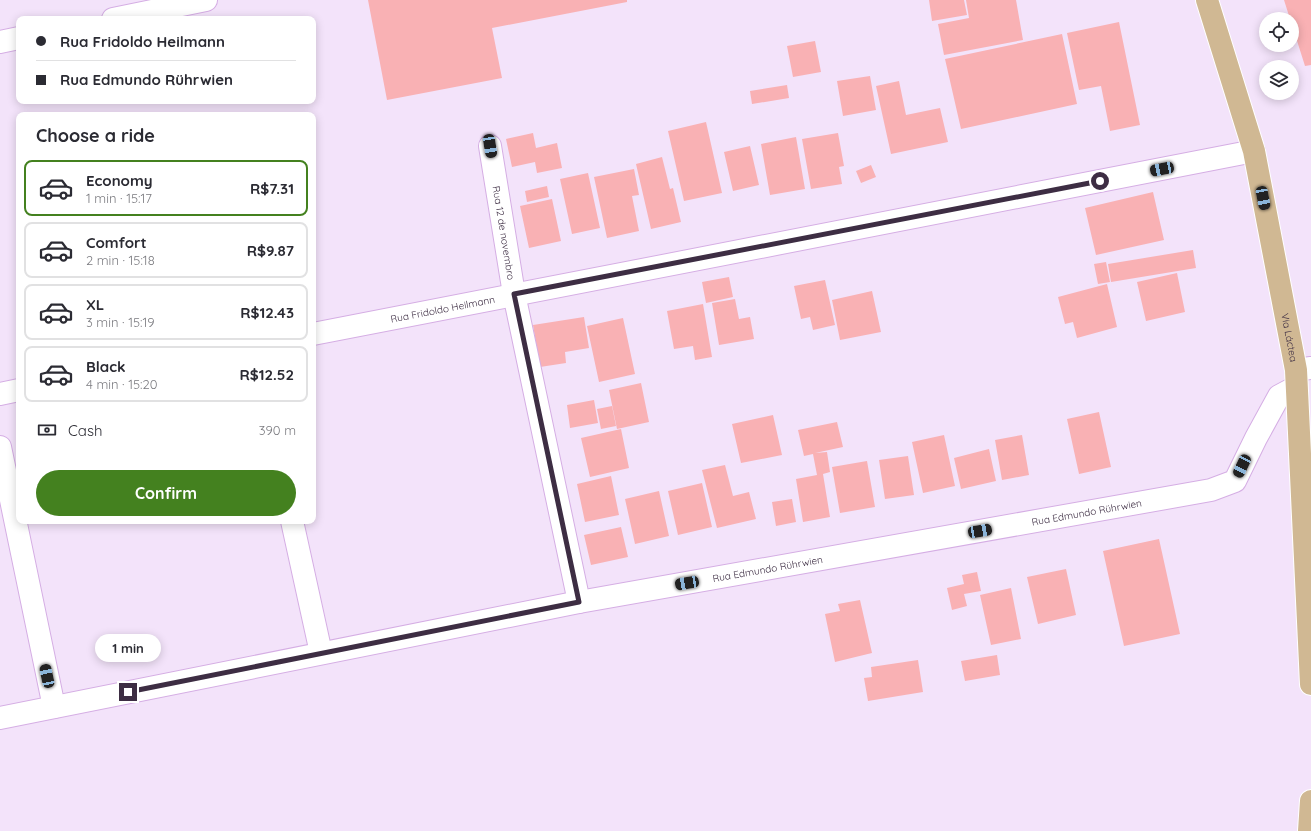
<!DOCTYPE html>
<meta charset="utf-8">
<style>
body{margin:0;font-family:Quicksand,sans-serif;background:#f7f7f7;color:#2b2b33;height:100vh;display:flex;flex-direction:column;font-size:15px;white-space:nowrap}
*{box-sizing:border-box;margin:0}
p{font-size:13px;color:#7c7c81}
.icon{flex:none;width:22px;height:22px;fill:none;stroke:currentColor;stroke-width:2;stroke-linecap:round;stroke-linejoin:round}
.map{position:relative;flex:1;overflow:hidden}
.drawer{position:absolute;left:16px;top:112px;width:300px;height:412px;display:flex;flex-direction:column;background:#fff;border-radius:8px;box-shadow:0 2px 10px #0003}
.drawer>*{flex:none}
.top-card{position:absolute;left:16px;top:16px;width:300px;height:88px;border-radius:8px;box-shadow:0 2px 10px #0003;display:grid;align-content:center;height:88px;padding:0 20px;background:#fff}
.buttons{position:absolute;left:1259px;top:12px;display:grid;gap:8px}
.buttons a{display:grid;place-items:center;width:40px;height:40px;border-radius:50%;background:#fff;box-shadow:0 2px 10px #0003;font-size:20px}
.end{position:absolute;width:18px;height:18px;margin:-9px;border:5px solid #3d2d43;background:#fff;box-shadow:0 0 0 2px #fff}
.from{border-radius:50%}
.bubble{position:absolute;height:28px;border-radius:14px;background:#fff;box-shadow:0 2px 10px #0003;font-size:13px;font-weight:800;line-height:28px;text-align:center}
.car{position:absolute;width:12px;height:24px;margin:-12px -6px;border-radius:5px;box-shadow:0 0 3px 1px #0007;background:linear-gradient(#222 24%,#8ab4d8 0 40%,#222 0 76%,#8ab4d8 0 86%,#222 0)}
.top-card b{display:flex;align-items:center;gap:14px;height:38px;font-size:15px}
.top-card b+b{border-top:1px solid #e1e1e2}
.top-card i{width:10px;height:10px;background:#2b2b33}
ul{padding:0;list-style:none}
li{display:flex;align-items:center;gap:12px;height:56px;margin:0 8px 6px;padding:0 12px;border:2px solid #e1e1e2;border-radius:8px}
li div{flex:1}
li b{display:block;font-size:15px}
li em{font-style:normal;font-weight:800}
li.current{border-color:#44811f}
li>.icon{width:36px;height:36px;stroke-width:1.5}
h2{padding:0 20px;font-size:18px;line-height:48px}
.pay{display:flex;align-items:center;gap:10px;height:44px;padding:0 20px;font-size:15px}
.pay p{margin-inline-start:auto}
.button{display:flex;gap:8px;margin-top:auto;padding:8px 20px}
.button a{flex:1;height:46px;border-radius:24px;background:#44811f;color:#fff;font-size:16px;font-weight:800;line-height:46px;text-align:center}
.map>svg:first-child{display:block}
</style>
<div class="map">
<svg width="1311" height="831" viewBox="0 0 1311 831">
<rect width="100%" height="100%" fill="#f3e3fa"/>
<path fill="#f9b1b4" d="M368 0H627V2L492 28 502 78 387 100Z
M929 0H964L967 15 932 21Z
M966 0H1016L1023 40 944 55 938 24 969 18Z
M1284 0H1311V65L1305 66 1292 25V19H1290Z
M1119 22 1140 125 1110 131 1101 86 1079 90 1067 33Z
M1062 34 1077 104 961 129 945 59Z
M815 41 821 72 793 77 787 46Z
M870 76 876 110 843 116 837 81Z
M899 81 906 115 940 108 948 142 891 154 876 86Z
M787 85 789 98 752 104 750 91Z
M706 122 722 193 684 201 668 131Z
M533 133 536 148 557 143 562 168 537 173 535 162 512 167 506 139Z
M838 133 844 166 839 167 842 184 811 189 802 139Z
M796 137 805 189 770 195 761 144Z
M750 146 759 185 733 191 724 152Z
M662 157 670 189 673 188 681 222 651 229 636 164Z
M871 165 876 177 861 183 856 171Z
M634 169 639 195 632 196 639 231 607 238 594 177Z
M588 173 600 228 572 234 560 179Z
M547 186 549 197 527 202 525 191Z
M1153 192 1164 240 1096 255 1085 208Z
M552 199 561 241 529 248 520 206Z
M1193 250 1196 268 1111 282 1108 264Z
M1106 262 1110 282 1098 284 1094 264Z
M1177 273 1185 312 1146 321 1137 282Z
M729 277 733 297 706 303 702 282Z
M825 280 835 325 813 330 810 317 801 319 794 286Z
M1107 284 1117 327 1077 338 1073 322 1065 324 1058 297Z
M872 291 881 332 840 340 832 300Z
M735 299 739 319 750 317 754 339 719 345 712 303Z
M703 304 712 357 695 360 693 346 674 349 667 311Z
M584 317 589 348 565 352 566 363 540 367 533 325Z
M623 318 635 374 599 382 587 326Z
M641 383 649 422 617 429 609 390Z
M594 400 598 423 570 428 567 405Z
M612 406 616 426 601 429 597 409Z
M1099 412 1111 467 1079 474 1067 419Z
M773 415 782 455 741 463 732 424Z
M837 422 843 447 815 453 827 452 830 472 823 474 830 517 803 522 796 479 817 475 813 454 804 456 798 430Z
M621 429 629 468 590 477 581 438Z
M944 435 955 486 923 493 912 442Z
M1022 435 1029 475 1002 480 995 440Z
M989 449 996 481 961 489 954 458Z
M908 456 914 495 885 499 879 460Z
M867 461 875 507 840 513 832 467Z
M725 465 733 496 749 492 756 519 717 528 702 470Z
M611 476 619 515 585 522 577 484Z
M702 483 712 527 678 535 668 491Z
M659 491 669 536 635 544 625 499Z
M792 499 796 522 776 526 772 502Z
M621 527 628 557 591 565 584 535Z
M1159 539 1180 634 1124 646 1103 551Z
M1066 569 1076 615 1038 624 1027 577Z
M977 572 981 591 964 594 967 606 952 610 947 588 964 584 962 575Z
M1011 588 1021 639 991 645 980 595Z
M860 600 872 653 835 662 825 614 840 611 838 604Z
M997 655 1000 675 965 681 961 661Z
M918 660 923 692 868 701 864 678 872 677 871 667Z"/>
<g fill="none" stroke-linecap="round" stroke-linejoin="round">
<defs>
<g id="minor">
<path d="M113 19 206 0"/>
<path d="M0 42 19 38"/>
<path id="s1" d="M490 146 514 294 579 602"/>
<path id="s2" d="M313 334 1254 151"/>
<path d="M1296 370 1311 368"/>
<path d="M0 394 19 390"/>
<path d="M0 447 54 707"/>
<path d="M292 521 321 653"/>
<path id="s3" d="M0 718 579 602 1211 490 1235 481 1256 438 1279 396 1296 387"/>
</g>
<g id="major">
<path id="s4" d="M1207 0 1254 151 1296 370 1311 684"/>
<path d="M1309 831 1311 801"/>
</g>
</defs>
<use href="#minor" stroke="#d5aee4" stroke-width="24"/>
<use href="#major" stroke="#fff" stroke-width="24"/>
<use href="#minor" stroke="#fff" stroke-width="22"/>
<use href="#major" stroke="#d0b893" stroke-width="22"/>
</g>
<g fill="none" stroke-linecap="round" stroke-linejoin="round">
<path stroke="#3d2d43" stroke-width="5" d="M128 692 579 602 514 294 1100 181"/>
</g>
<g text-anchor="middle" stroke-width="4" stroke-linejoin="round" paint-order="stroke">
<g font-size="10" fill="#3d2d43" stroke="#f3e3fa">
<text dy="4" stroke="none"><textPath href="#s1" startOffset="88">Rua 12 de novembro</textPath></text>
<text dy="4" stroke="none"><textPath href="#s2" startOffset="132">Rua Fridoldo Heilmann</textPath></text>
<text dy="4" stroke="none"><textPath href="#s4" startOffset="348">Via Láctea</textPath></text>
<text dy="4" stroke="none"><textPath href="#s3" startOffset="1106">Rua Edmundo Rührwien</textPath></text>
<text dy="4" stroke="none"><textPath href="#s3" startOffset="782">Rua Edmundo Rührwien</textPath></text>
</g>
</g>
</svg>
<div class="buttons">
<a><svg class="icon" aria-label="locate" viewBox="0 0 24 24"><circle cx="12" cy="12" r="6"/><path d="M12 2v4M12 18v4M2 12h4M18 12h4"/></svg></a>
<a><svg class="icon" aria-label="layers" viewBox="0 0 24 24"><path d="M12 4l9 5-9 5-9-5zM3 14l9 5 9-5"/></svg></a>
</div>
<i class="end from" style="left:1100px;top:181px"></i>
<i class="end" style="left:128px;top:692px"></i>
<div class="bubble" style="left:95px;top:634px;width:66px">1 min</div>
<i class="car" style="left:490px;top:146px;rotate:171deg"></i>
<i class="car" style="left:1162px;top:169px;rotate:259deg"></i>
<i class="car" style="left:1263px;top:198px;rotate:169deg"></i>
<i class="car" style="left:1242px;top:466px;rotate:206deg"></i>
<i class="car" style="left:980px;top:531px;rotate:80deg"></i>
<i class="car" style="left:687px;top:583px;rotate:260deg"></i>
<i class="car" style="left:47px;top:676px;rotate:348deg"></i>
<div class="top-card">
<b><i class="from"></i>Rua Fridoldo Heilmann</b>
<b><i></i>Rua Edmundo Rührwien</b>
</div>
<section class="drawer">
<h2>Choose a ride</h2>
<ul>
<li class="current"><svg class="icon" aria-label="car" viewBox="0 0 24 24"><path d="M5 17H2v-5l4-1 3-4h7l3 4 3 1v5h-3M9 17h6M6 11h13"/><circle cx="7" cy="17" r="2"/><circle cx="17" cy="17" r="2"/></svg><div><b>Economy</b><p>1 min · 15:17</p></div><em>R$7.31</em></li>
<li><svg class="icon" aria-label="car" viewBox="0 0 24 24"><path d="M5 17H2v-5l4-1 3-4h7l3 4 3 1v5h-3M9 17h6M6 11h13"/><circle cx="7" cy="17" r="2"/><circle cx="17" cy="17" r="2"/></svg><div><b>Comfort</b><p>2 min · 15:18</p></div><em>R$9.87</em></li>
<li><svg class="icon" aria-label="car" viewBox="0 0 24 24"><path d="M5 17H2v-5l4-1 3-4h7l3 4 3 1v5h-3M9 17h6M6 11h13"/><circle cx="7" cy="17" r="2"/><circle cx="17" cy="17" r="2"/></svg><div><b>XL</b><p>3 min · 15:19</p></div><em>R$12.43</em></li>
<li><svg class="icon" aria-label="car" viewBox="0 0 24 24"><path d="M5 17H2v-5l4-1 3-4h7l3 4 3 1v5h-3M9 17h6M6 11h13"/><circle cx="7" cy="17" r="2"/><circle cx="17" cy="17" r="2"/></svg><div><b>Black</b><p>4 min · 15:20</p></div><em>R$12.52</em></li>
</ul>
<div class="pay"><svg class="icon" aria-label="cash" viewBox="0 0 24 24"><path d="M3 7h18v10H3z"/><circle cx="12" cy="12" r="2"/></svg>Cash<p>390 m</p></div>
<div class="button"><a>Confirm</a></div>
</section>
</div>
